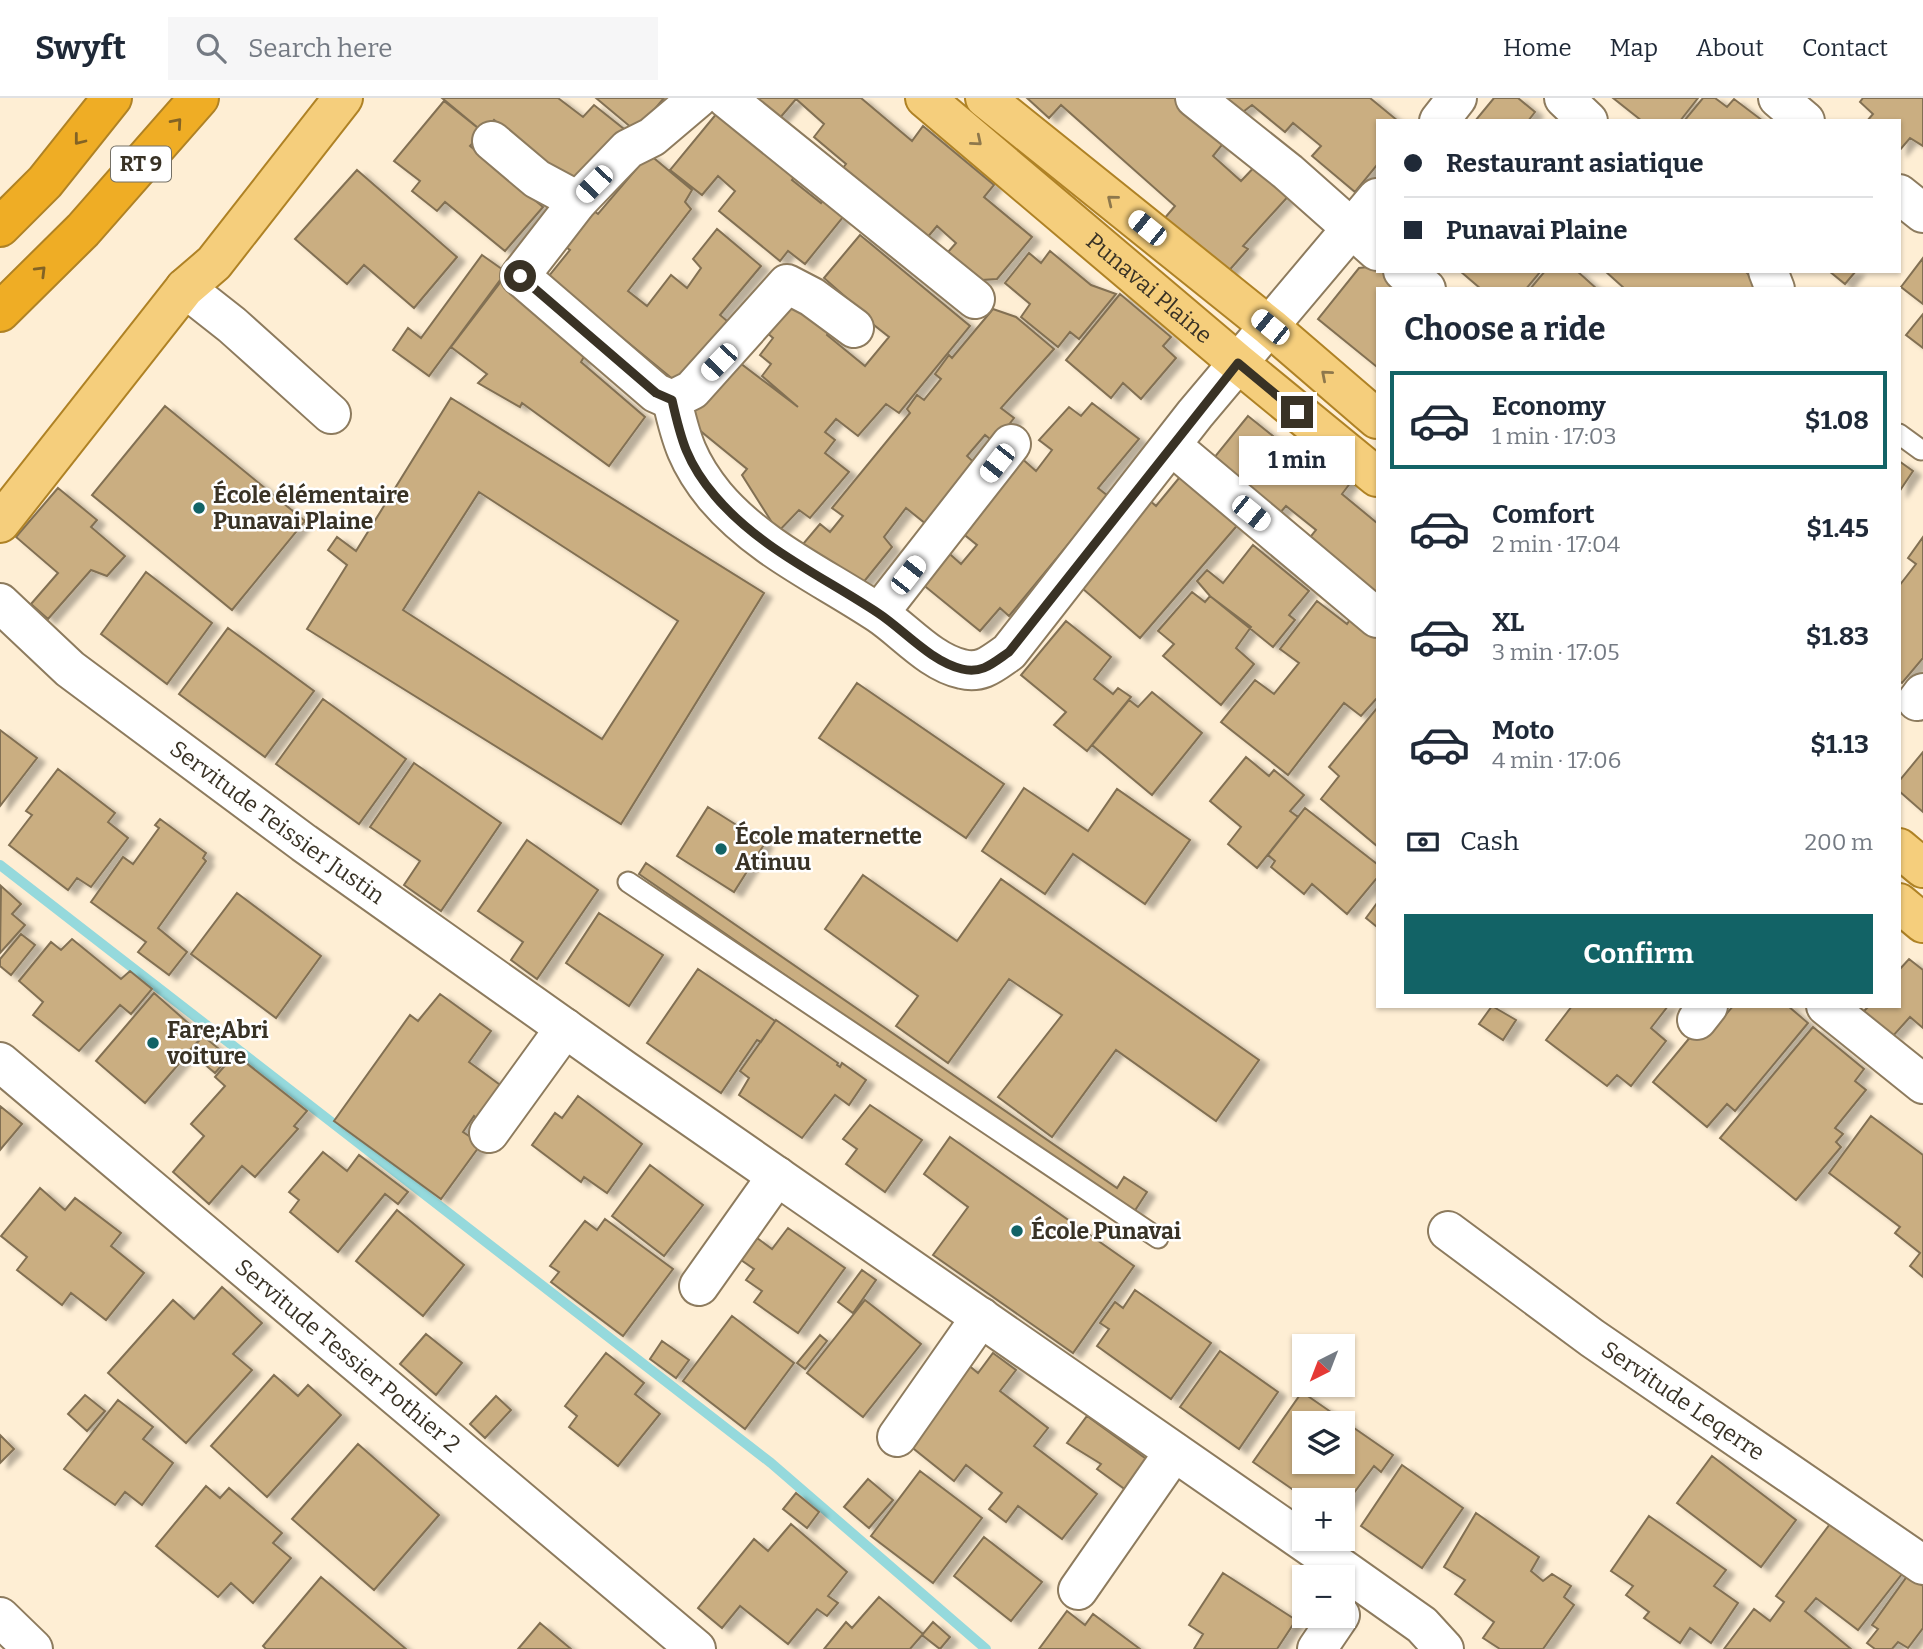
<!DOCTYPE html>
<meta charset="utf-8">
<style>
body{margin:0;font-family:Bitter,serif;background:#f6f6f7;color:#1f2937;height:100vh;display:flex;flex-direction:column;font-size:26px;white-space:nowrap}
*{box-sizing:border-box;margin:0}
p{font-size:23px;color:#747a83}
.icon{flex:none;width:38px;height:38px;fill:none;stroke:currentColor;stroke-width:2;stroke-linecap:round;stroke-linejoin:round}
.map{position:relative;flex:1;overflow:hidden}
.side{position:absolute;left:1376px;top:189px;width:525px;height:721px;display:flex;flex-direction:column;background:#fff;border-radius:0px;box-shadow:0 2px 5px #0004}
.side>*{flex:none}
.top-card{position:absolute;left:1376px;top:21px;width:525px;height:154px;border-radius:0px;box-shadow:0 2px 5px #0004;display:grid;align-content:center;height:154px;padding:0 28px;background:#fff}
.needle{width:46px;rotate:222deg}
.fabs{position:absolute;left:1292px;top:1236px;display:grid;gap:14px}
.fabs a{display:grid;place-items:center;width:63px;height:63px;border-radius:0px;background:#fff;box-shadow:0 2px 5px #0004;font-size:35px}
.end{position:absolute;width:32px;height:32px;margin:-16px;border:9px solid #393225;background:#fff;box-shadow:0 0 0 4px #fff}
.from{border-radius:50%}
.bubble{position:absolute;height:49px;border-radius:0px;background:#fff;box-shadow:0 2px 5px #0004;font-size:23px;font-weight:700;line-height:49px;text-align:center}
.car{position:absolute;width:21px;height:42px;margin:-21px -10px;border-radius:9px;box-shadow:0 0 5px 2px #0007;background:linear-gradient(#fff 24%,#345 0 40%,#fff 0 76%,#345 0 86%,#fff 0)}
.top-card b{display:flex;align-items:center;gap:24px;height:66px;font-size:26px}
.top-card b+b{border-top:2px solid #e0e1e3}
.top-card i{width:18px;height:18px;background:#1f2937}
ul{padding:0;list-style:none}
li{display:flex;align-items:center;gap:21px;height:98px;margin:0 14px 10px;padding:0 14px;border:4px solid transparent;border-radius:0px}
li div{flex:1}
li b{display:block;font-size:26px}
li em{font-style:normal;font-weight:700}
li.on{border-color:#126366}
li>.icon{width:63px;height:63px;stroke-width:1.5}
h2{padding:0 28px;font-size:32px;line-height:84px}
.pay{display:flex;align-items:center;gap:18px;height:77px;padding:0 28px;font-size:26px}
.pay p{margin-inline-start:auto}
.cta{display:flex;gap:14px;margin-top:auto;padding:14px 28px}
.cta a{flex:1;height:80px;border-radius:0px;background:#126366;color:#fff;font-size:28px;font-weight:700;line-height:80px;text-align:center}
header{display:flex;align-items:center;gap:42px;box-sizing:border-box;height:98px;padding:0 35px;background:#fff;border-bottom:2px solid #e0e1e3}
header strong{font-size:33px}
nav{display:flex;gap:38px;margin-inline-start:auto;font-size:24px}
.search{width:490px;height:63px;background:#f6f6f7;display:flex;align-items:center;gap:18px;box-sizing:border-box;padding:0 24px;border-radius:0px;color:#747a83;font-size:26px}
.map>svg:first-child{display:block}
</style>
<header>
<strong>Swyft</strong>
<div class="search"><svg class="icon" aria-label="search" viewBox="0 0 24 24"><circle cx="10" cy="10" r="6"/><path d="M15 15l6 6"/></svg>Search here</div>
<nav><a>Home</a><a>Map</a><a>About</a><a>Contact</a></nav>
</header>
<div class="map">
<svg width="1923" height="1551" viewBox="0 0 1923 1551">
<defs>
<filter id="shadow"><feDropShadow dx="8" dy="4.5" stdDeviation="2" flood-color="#0004"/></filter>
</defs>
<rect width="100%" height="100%" fill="#feeed4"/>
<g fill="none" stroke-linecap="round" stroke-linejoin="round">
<path stroke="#95d9dc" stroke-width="10" d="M0 767 771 1365 986 1551"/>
</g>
<path fill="#caae81" stroke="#827053" stroke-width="2" fill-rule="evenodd" filter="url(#shadow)" d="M442 0H558L583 19 594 7 624 31 578 88 566 82 494 22 483 34Z
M596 0H664L640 29 633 31Z
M755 0H861L912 43 923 28 994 87 984 99 1032 139 997 181 965 183 941 162 956 145 937 128 921 147 838 76 846 66 814 39 824 26 796 1 779 21Z
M1027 0H1177L1226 42 1213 58 1241 83 1260 63 1293 93 1243 148 1248 151 1226 176 1164 121 1175 108 1061 7 1049 20Z
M1218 0H1370L1398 23H1377V67L1355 94 1312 58 1321 48 1293 25 1285 34 1252 7 1239 17Z
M1494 0H1518L1535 14 1528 23H1475Z
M1613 0H1698L1680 23H1642Z
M1703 0H1715L1727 9 1734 1 1763 23H1684Z
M1863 0H1923V48L1910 40 1899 53V23H1867L1873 16 1860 4Z
M444 3 483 34 470 48 543 109 505 153 445 104 437 113 412 93 420 83 394 63Z
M722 9 798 73 792 82 821 105 828 97 848 113 805 166 788 153 780 163 719 113 735 93 718 78 702 97 670 72Z
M649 56 692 92 685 104 691 111 628 193 647 208 671 177 687 190 701 170 693 161 717 131 761 168 720 217 733 228 680 287 548 179 570 152 563 147 591 111 598 116Z
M357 72 457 159 414 210 364 167 347 186 295 141Z
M860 137 970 228 899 315 886 306 858 338 836 321 825 334 835 342 825 355 849 374 810 420 799 412 778 434 742 377 747 371 687 322 736 262 798 309 762 278 771 266 760 257 773 240 766 234 793 203 829 233 827 237 865 268 889 239 846 205 849 202 824 180Z
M1050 153 1091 187 1116 196 1079 241 1070 234 1058 249 1021 219 1030 206 1005 185 1029 155 1041 165Z
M482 157 506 174 429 278 393 252 408 230 421 240Z
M1923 160V206L1901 189Z
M1377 168V173H1388L1409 191H1377V269L1318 221 1359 170Z
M1460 173H1541L1526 191H1481Z
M1545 173H1577L1597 191H1530Z
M1605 173H1745L1759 186 1760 191H1625Z
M1829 173H1856L1845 186Z
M503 181 588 252 581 264 645 319 609 368 522 305 520 309 478 285 487 276 451 249Z
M1120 196 1171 239 1163 248 1176 260 1141 301 1123 285 1111 300 1066 262Z
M993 211 1016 219 1054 251 1001 310 1014 320 995 345 985 337 967 358 980 370 931 430 906 410 884 439 892 449 858 491 803 446 820 426 830 434 843 418 832 410 910 315 907 311 917 297 924 302 941 281 935 276 949 257 952 260Z
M1923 216V250L1906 237Z
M451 300 764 495 621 726 307 531 347 467 328 452 337 439 356 453ZM479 394 678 523 602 641 403 512Z
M1092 305 1139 341 1098 390 1108 398 1009 518 1000 510 980 533 916 481 943 450 961 466 977 447 956 430 984 397 991 402 1019 358 1036 373 1052 352 1039 342 1069 309 1081 318Z
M165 308 305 423 232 512 92 397Z
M1248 318 1324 379 1335 365 1354 380 1342 396 1377 425V510L1303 448 1316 432 1286 408 1279 416 1213 361Z
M1899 363 1913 373 1899 394Z
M1184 374 1241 423 1140 540 1076 485 1148 401 1156 408Z
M58 390 97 422 91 429 125 458 107 478 91 472 48 521 31 506 58 475 16 439Z
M1923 439V560L1902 585 1899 583V488L1916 466 1908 460Z
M1253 447 1309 493 1289 517 1295 522 1273 549 1210 498 1197 483 1207 472 1223 485Z
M146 474 212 525 167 586 101 536Z
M1192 494 1205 504 1210 498 1251 529 1236 550 1254 566 1221 607 1163 558 1174 546 1158 533Z
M1317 503 1347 526 1356 513 1377 531V600L1361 618 1344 605 1288 677 1221 624 1255 582 1274 596 1299 565 1280 551Z
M1066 523 1111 559 1094 581 1113 596 1118 590 1131 599 1087 653 1054 627 1066 614 1021 577Z
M228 530 314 593 265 659 179 596Z
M857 585 1004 686 966 740 819 640Z
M1152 594 1202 635 1152 697 1092 647 1129 602 1138 609Z
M323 601 406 661 359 726 276 666Z
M1377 610V748L1321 701 1339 678 1329 669Z
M0 632 37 660 0 708Z
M1923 654V714L1899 693V683Z
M1246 659 1269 678 1274 672 1304 697 1290 713 1298 719 1257 770 1228 746 1241 729 1210 703Z
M414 665 501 725 441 813 404 787 420 763 370 729Z
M58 671 115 715 108 724 128 740 91 789 77 780 68 792 9 747 32 717 26 713Z
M1024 690 1088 733 1117 691 1190 742 1145 806 1073 756 1045 796 982 753Z
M708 709 765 745 734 794 677 758Z
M1305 710 1377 766V780L1347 816 1312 786 1304 796 1271 769 1275 763 1268 757Z
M160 721 206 755 203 760 206 763 158 830 187 854 169 877 138 854 146 844 91 804 123 759 133 766 159 730 155 727Z
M527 742 598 792 537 881 511 862 523 844 478 813Z
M646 765 1117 1090 1124 1079 1147 1094 1132 1117 639 776Z
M863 777 957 843 1001 781 1259 962 1216 1023 1116 952 1052 1039 998 999 1062 917 1009 881 948 965 896 928 918 898 825 831Z
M1 788 21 806 12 816 25 827 0 855Z
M237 795 321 858 276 920 191 856Z
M1377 805V829L1366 820Z
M599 815 663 857 629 908 566 865Z
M21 836 35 847 11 877 0 868V861Z
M72 841 121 881 130 873 152 891 131 916 120 907 79 953 33 917 43 904 19 883 51 844 61 852Z
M1909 861 1923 872V930L1910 919 1893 938 1863 914 1869 908H1899V872Z
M698 871 775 923 761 944 757 942 721 995 647 945Z
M154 895 203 938 145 1005 96 963Z
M440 896 491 933 469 964 507 992 483 1025 474 1018 463 1034 481 1046 441 1101 334 1023 410 917 418 923Z
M1492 908 1516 922 1503 942 1479 926Z
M1572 908H1668L1651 930 1666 943 1631 988 1617 977 1607 988 1546 942Z
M1733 908H1788L1808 925 1735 1013 1727 1006 1707 1029 1653 984 1706 920 1716 928Z
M776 922 838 965 837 967 840 969 842 965 866 982 849 1007 835 997 802 1040 739 997 749 980 740 973Z
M1813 929 1864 971 1855 983 1866 992 1835 1030 1843 1036 1836 1044 1841 1049 1796 1102 1720 1040Z
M203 938 229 959 215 975 189 953Z
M235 956 307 1013 294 1028 298 1031 255 1079 242 1068 209 1106 173 1074 204 1038 191 1026 225 988 215 979Z
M578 998 642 1046 607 1095 584 1079 581 1084 532 1047 555 1015 562 1020Z
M870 1007 922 1042 885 1094 846 1066 857 1051 843 1041Z
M0 1008 22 1026 0 1052Z
M1871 1018 1923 1057V1179L1910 1168 1920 1155 1895 1135 1900 1129 1829 1075Z
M950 1039 1134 1168 1073 1255 933 1157 968 1109 924 1076Z
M323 1054 347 1073 359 1057 408 1094 398 1106 385 1096 338 1154 290 1114 299 1102 289 1094Z
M650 1067 703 1107 664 1158 612 1118Z
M40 1090 65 1112 75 1100 121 1135 111 1148 144 1175 106 1222 71 1195 62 1207 17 1172 27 1159 1 1138Z
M397 1112 464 1167 423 1218 356 1163Z
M605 1121 673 1171 623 1238 551 1184 559 1174 550 1168 585 1123 597 1132Z
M788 1130 845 1170 798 1235 754 1204 762 1193 746 1182 754 1171 741 1162 757 1140 772 1151Z
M862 1172 876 1182 853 1215 838 1204Z
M222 1189 262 1225 233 1256 252 1272 186 1345 108 1275 173 1202 194 1221Z
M1135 1192 1211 1245 1171 1301 1097 1248 1109 1231 1100 1225 1115 1204 1123 1210Z
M865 1202 921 1246 863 1319 807 1275Z
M732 1218 794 1265 745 1331 683 1283Z
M426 1236 462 1265 436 1297 400 1266Z
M820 1237 827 1243 805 1271 797 1265Z
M662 1243 689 1262 676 1280 650 1261Z
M1220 1253 1278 1294 1239 1351 1180 1309Z
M606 1255 644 1285 635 1296 660 1316 618 1368 569 1329 577 1318 565 1308Z
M993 1255 1016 1272 1000 1293 1048 1330 1034 1348 1097 1396 1062 1441 1018 1408 1006 1424 989 1411 1002 1395 966 1367 954 1383 909 1347 967 1266 978 1275Z
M274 1277 298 1298 308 1287 341 1317 267 1399 211 1348Z
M1302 1294 1393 1357 1381 1374 1374 1368 1342 1411V1402H1308L1253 1364ZM1304 1325H1342V1363H1304Z
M85 1297 105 1313 87 1333 68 1316Z
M496 1298 511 1312 485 1340 470 1326Z
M118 1302 153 1329 143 1341 173 1365 142 1407 125 1394 115 1407 64 1371Z
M1087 1318 1149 1363 1130 1395 1097 1371 1101 1366 1067 1345Z
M0 1337 14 1351 0 1365Z
M358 1346 439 1417 374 1492 292 1421Z
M1712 1358 1796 1422 1761 1469 1677 1405Z
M1402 1367 1463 1410 1422 1470 1361 1428Z
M920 1373 982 1420 933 1485 871 1438Z
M868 1381 893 1402 869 1430 844 1409Z
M206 1388 220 1400 229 1390 282 1435 273 1445 291 1460 253 1505 231 1485 218 1499 156 1448Z
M796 1395 819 1414 807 1430 783 1411Z
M1476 1415 1539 1459 1531 1473 1543 1483 1552 1476 1571 1488 1564 1499 1574 1507 1543 1551H1500L1483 1540 1494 1524 1455 1496 1465 1482 1444 1469Z
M1649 1418 1726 1472 1714 1488 1738 1505 1711 1545 1690 1530 1680 1545 1644 1520 1649 1514 1626 1497 1633 1488 1611 1473Z
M1833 1422 1902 1476 1858 1532 1816 1500 1805 1513 1851 1551H1724L1754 1511 1770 1523 1784 1504 1776 1498Z
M791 1426 847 1474 828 1498 838 1505 827 1518 817 1511 788 1546 740 1508 722 1530 698 1510 754 1441 768 1453Z
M984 1439 1042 1484 1011 1523 954 1478Z
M1223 1475 1296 1522 1277 1551H1194L1203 1536 1189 1527Z
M1908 1477 1923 1488V1530L1908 1550 1898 1544 1892 1551H1875L1867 1545 1878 1531 1872 1527Z
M321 1479 406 1551H266L263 1548Z
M879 1499 923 1536 910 1551H824L846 1524 852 1530Z
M1067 1513 1085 1527 1093 1516 1140 1551H1039Z
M933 1524 950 1539 940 1551 922 1537Z
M540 1525 571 1551H518Z"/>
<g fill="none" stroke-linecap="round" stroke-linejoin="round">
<defs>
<path id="lane" d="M1899 336 1921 352
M628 784 1158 1140"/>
<g id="street">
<path d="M726 0 975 201"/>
<path d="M1195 0 1288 74 1377 153"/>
<path d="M1564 0 1588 23"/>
<path d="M1778 0 1805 23"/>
<path d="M1439 23 1457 0"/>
<path d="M492 43 537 81 578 103"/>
<path d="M1899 96 1923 115"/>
<path d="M1403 173 1426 191"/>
<path d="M1768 173 1775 191"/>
<path d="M185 190 232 227 331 316"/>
<path d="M854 230 812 199 787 186 692 292 672 302C681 342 688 365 715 398 759 450 822 478 878 515 904 532 930 564 962 571 982 576 993 565 1009 554L1195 316 1377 100"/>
<path d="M672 302 656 295 520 178 578 103 628 51 652 39 698 0"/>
<path d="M1172 348 1377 520"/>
<path id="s1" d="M0 505 70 571 304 745 624 972 1323 1457 1422 1527 1444 1551"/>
<path d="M879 515 1011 346"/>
<path d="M1917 603 1923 595"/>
<path d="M1826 908 1923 986"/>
<path d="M1697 922 1708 908"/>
<path id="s2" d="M0 964 696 1551"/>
<path d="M489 1035 565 930"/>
<path id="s3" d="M1448 1133 1592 1240 1923 1467"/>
<path d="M699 1188 777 1078"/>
<path d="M897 1339 981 1219"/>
<path d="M1078 1492 1174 1354"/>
<path d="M0 1519 33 1551"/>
<path d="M1317 1551 1340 1517"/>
</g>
<g id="primary">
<path id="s4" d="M925 0 1238 265 1377 379"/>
<path d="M985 0 1270 229 1377 321"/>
<path d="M0 425 185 190 214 165 343 0"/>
<path d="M1899 750 1923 770"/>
<path d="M1899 805 1923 825"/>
</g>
<path id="highway" d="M0 129 45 84 112 0
M0 214 83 132 199 0"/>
</defs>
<use href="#lane" stroke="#8d7b5e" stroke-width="23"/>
<use href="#street" stroke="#8d7b5e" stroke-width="42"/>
<use href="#primary" stroke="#af8225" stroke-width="42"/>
<use href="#highway" stroke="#af8225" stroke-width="42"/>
<use href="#lane" stroke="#fff" stroke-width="19"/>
<use href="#street" stroke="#fff" stroke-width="38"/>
<use href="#primary" stroke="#f5ce7c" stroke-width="38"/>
<use href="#highway" stroke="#efad25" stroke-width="38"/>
</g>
<defs><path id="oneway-chevron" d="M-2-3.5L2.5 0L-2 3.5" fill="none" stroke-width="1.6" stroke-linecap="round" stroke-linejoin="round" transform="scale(1.75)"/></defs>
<g stroke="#826325">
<use href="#oneway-chevron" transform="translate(177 25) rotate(-49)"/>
<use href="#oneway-chevron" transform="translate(79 42) rotate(128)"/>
<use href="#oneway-chevron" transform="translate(41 173) rotate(-45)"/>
</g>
<g stroke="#8e784c">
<use href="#oneway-chevron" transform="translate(977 43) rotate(40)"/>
<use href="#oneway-chevron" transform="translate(1112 102) rotate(-141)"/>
<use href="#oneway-chevron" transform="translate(1326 277) rotate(-139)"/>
</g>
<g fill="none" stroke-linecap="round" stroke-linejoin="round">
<path stroke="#393225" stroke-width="9" d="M520 178 656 295 672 302C681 342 687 365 715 398 759 450 822 478 878 515 904 532 930 563 962 571 982 576 993 565 1009 554L1238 265 1297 314"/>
</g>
<g fill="#126366" stroke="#fff" stroke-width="2.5">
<circle cx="199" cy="410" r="7"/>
<circle cx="721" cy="751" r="7"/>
<circle cx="153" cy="945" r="7"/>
<circle cx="1017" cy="1133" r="7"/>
</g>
<g text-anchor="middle" stroke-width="5" stroke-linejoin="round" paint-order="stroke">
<rect fill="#fff" stroke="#747066" stroke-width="2" x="111" y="48.5" width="60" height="35" rx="5"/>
<g font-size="21" font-weight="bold" fill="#393225">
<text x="141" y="73">RT 9</text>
</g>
<g font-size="23" fill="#393225" stroke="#fff">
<text dy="8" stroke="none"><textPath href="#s4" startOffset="294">Punavai Plaine</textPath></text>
<text dy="8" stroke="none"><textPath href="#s1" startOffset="354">Servitude Teissier Justin</textPath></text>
<text dy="8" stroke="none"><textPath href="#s2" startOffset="455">Servitude Tessier Pothier 2</textPath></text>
<text dy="8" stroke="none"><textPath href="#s3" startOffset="290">Servitude Leqerre</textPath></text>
</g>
<g font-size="23" font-weight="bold" fill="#393225" stroke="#fff" text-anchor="start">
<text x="213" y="405">École élémentaire<tspan x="213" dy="26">Punavai Plaine</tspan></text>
<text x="735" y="746">École maternette<tspan x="735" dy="26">Atinuu</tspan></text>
<text x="167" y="940">Fare;Abri<tspan x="167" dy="26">voiture</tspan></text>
<text x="1031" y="1141">École Punavai</text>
</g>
</g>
</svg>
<div class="fabs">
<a><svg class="needle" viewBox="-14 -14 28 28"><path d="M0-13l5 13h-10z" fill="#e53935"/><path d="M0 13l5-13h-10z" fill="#747a83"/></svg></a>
<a><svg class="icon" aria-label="layers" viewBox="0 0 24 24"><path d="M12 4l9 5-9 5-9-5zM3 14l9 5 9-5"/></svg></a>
<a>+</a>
<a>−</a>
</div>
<i class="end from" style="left:520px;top:178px"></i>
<i class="end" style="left:1297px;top:314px"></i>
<div class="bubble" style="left:1239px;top:338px;width:116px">1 min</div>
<i class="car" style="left:594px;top:86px;rotate:224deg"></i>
<i class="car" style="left:1147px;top:130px;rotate:309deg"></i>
<i class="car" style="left:1270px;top:229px;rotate:309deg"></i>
<i class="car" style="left:719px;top:264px;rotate:224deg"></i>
<i class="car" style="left:997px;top:365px;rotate:218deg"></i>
<i class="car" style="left:1251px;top:415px;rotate:129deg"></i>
<i class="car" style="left:908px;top:477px;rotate:38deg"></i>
<div class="top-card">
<b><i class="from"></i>Restaurant asiatique</b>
<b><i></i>Punavai Plaine</b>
</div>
<section class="side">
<h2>Choose a ride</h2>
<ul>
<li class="on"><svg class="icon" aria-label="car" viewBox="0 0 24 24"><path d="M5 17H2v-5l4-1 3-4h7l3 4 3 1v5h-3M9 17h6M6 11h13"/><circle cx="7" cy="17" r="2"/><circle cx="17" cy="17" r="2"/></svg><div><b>Economy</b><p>1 min · 17:03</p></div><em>$1.08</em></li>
<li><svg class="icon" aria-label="car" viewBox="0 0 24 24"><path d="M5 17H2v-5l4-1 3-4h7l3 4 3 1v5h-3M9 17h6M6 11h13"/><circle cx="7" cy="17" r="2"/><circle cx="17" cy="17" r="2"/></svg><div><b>Comfort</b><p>2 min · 17:04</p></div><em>$1.45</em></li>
<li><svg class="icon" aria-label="car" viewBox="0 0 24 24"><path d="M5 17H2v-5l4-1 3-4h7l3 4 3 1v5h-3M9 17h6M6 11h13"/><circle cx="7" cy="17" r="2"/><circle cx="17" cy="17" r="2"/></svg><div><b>XL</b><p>3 min · 17:05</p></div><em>$1.83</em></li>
<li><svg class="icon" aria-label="car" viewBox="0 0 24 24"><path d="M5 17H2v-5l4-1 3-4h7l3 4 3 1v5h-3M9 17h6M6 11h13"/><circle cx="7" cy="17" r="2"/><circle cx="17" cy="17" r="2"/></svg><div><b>Moto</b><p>4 min · 17:06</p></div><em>$1.13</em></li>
</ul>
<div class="pay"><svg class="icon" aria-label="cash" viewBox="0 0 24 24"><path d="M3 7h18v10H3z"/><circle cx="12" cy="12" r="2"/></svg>Cash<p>200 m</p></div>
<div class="cta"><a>Confirm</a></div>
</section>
</div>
